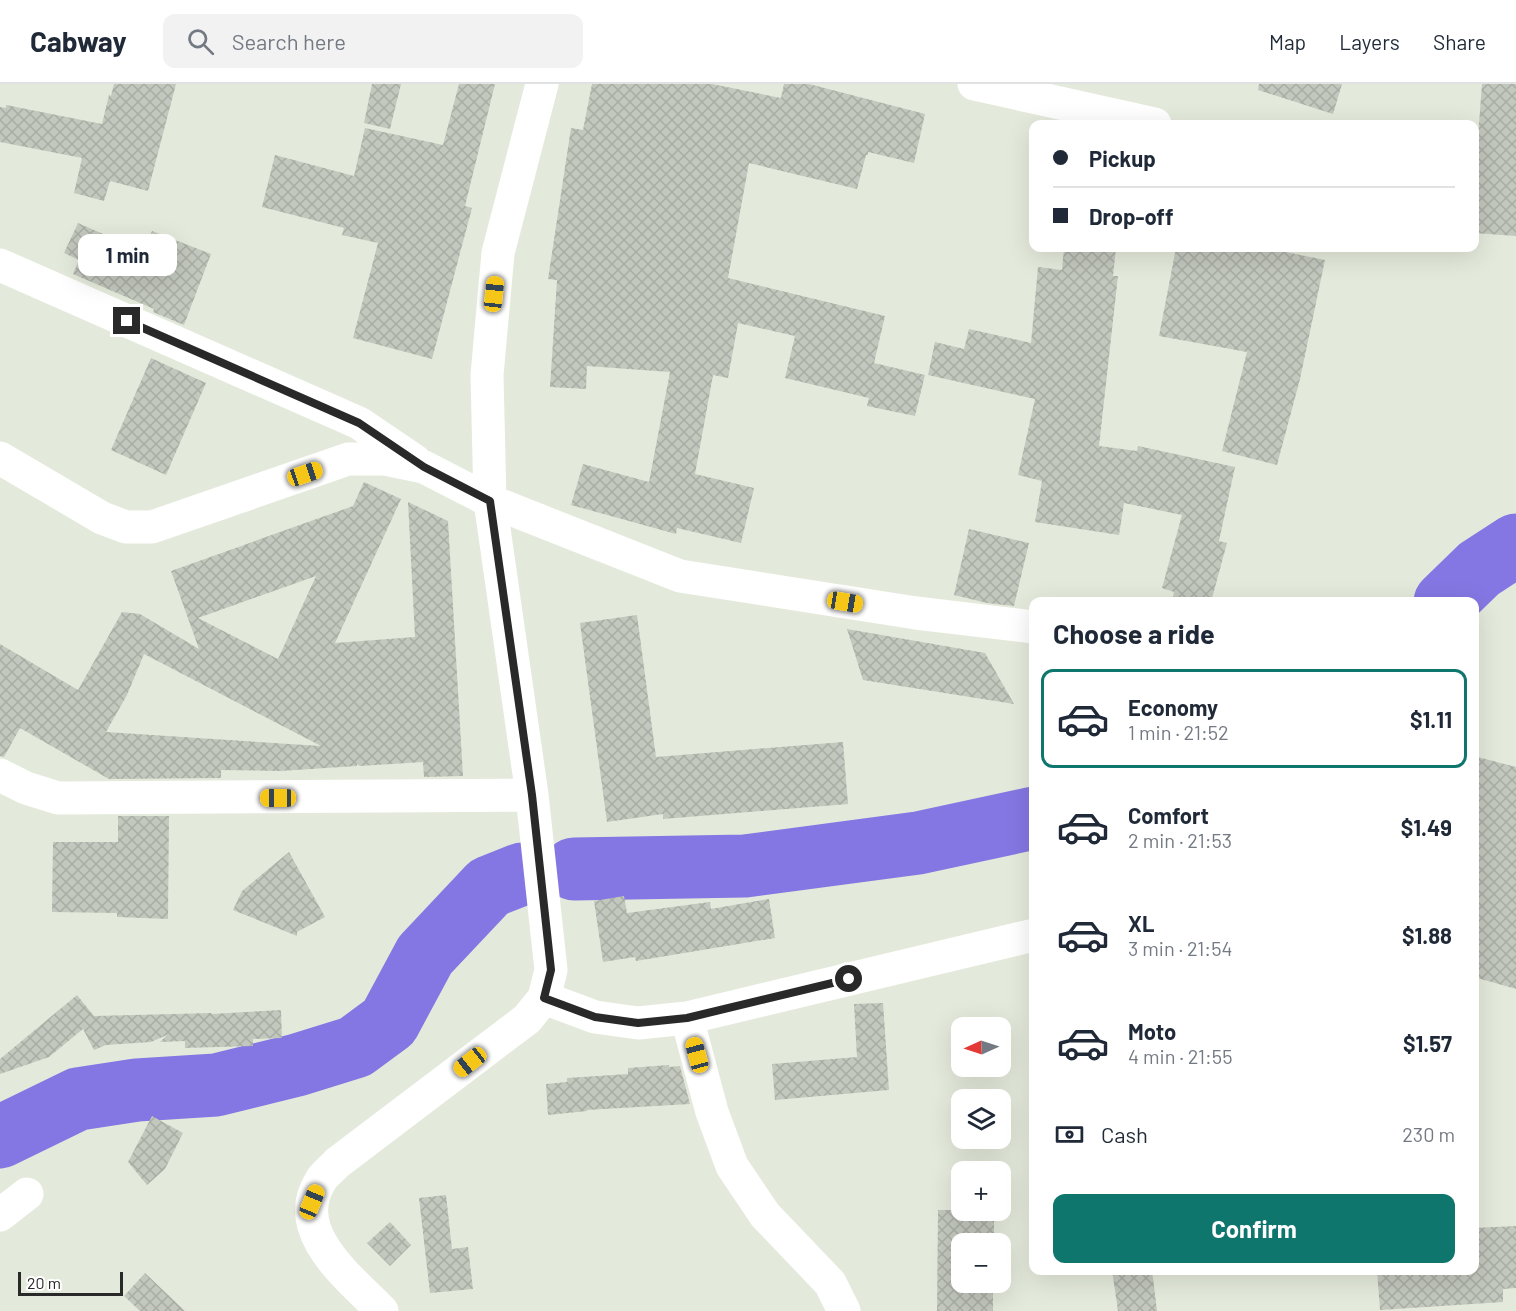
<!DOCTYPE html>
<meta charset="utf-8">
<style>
body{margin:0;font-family:Barlow,sans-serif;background:#f2f2f3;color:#1f2937;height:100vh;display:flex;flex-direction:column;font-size:22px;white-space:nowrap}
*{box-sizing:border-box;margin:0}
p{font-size:20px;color:#747a83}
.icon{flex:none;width:33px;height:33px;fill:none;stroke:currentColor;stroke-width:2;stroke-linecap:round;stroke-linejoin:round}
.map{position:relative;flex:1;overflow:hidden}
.panel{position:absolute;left:1029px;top:513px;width:450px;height:678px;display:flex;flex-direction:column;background:#fff;border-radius:12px;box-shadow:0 6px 24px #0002}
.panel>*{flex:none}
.banner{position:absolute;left:1029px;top:36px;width:450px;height:132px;border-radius:12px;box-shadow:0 6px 24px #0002;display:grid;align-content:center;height:132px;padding:0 24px;background:#fff}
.needle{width:39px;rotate:267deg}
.controls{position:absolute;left:951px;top:933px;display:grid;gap:12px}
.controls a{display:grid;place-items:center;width:60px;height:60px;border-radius:12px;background:#fff;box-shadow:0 6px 24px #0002;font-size:30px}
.scale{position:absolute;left:18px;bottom:15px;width:105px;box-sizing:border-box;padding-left:6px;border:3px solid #292929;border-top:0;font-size:16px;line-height:21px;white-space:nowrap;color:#292929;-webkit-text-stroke:4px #fff;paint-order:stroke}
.end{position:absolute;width:27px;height:27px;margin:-14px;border:8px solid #292929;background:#fff;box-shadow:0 0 0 3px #fff}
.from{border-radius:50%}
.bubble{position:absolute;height:42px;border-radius:12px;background:#fff;box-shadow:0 6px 24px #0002;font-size:20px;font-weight:700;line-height:42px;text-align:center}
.car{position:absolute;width:18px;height:36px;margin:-18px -9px;border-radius:8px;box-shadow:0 0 4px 2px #0007;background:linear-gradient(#f5c518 24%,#345 0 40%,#f5c518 0 76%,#345 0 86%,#f5c518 0)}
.banner b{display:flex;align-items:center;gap:21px;height:57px;font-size:22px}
.banner b+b{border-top:2px solid #e0e1e3}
.banner i{width:15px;height:15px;background:#1f2937}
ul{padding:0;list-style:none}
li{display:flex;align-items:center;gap:18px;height:99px;margin:0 12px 9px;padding:0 12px;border:3px solid transparent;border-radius:12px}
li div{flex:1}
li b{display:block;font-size:22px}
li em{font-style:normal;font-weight:700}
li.active{border-color:#0f766e}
li>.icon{width:54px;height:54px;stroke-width:1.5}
h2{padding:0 24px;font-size:27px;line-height:72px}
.pay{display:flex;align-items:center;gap:15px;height:66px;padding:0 24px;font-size:22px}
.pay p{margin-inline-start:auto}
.button{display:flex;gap:12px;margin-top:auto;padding:12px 24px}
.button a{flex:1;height:69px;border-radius:12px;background:#0f766e;color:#fff;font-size:24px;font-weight:700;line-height:69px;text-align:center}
header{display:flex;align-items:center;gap:36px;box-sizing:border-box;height:84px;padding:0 30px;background:#fff;border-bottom:2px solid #e0e1e3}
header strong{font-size:28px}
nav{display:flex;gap:33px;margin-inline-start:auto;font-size:21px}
.search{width:420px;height:54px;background:#f2f2f3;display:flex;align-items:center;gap:15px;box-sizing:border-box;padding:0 21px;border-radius:12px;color:#747a83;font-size:22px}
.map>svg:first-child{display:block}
</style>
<header>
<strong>Cabway</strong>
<div class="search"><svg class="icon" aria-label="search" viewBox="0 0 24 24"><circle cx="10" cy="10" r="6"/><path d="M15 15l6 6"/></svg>Search here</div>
<nav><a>Map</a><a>Layers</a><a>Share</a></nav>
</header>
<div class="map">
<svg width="1516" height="1227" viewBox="0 0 1516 1227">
<defs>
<pattern id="building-cross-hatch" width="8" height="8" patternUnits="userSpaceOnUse" patternTransform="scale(1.5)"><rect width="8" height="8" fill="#c3c8be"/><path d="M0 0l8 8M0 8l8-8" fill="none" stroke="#a8aca3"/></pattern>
</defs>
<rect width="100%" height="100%" fill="#e4eadb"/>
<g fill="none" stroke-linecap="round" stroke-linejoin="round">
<path stroke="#8477e3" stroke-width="63" d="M1445 518 1479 485 1516 461
M574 785 745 782 918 759 1034 734
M0 1053 78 1015 137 1006 216 1001 297 981 355 963 389 938 425 871 489 803 522 790"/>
</g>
<path fill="url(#building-cross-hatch)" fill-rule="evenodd" d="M114 0H176L148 107 110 97 104 117 74 109 82 74 0 58V23L6 24V21L102 40 109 11 111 12Z
M372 0H401L390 45 364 39Z
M459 0H495L465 122 472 124 432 275 353 254 378 159 342 151 344 144 262 123 275 71 354 92 365 44 443 61Z
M592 0H712L781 14 784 0H809L925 30 914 79 868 68V71H866L857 105 749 79 728 194 885 232 874 279 925 291 915 332 867 322 869 314 785 294 795 252 738 239 728 294 713 291 695 390 754 404 741 459 677 444 676 450 571 421 583 380 649 398 670 288 587 282 586 305 550 303 557 196 548 195 571 44 583 46Z
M1259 0H1342L1333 30 1258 6Z
M1482 0H1516V152L1474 149V105Z
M78 139 144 168 152 147 211 170 184 241 153 228 154 225 73 190 79 176 64 169Z
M1064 164H1116L1113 192H1118L1099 362 1137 367 1138 362 1235 383 1219 457 1227 459 1211 518H1172L1174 508 1162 504 1182 431 1124 419 1119 451 1035 438 1042 397 1018 391 1035 315 928 291 935 258 964 265 969 245 1031 259 1038 183 1062 186Z
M1176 164H1266L1325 176 1300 295 1277 381 1222 367 1247 268 1159 252Z
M151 274 206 299 166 391 111 366Z
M364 398 401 415 335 559 415 553 408 418 448 437 463 692 424 693 423 678 360 682 357 680V682L280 687 221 686V694L109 695 20 644 4 673 0 672V560L78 606 122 528 140 530 199 565 171 487 353 422ZM316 492 278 575 198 534ZM144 570 321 662 106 648 127 611Z
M969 445 1029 459 1014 522 987 519 954 511Z
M637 531 656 673 843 658 848 720 663 735V730L607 738 580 539Z
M847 545 985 569 1014 620 863 596Z
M1474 672 1516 683V905L1474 893Z
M118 732H169L168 835 117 833V829L52 828 53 758H118Z
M289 768 325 833 297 848V852L233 826 242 807Z
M624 812 627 829 710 818 711 825 769 815 775 854 636 877 635 873 603 878 594 817Z
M77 911 94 932 212 929 211 930 281 926 282 954 253 955V962L185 964V957L160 958 167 951 151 958 106 961 94 966 83 945 49 973 0 990V975Z
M883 919 889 1006 775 1016 772 980 857 973 854 920Z
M669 981V983L680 982 690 1020 587 1026V1027L548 1031 546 1000 567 998V994L628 990V984Z
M152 1032 183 1049 165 1085 147 1101 128 1078Z
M446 1111 452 1165 468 1163 473 1205 430 1209 419 1114Z
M938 1126H994V1160H962V1198H993V1227H937Z
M390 1138 411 1161 390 1182 367 1159Z
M1516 1142V1204L1503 1205V1218L1380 1226 1377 1186H1474V1144Z
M1112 1186H1152L1157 1227H1118Z
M145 1189 185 1227H140L124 1212Z"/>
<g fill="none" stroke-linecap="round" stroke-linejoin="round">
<path stroke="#fff" stroke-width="33" d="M974 0 1155 40
M0 181 359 339 415 377
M0 374 102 434 126 443H152L348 375H385L424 383 490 417 680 492 916 529 1034 543
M0 691 26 704 58 714 532 711
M544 914 595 933 638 939 687 934 1034 851
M687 934 712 1028 732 1082 765 1131 830 1199 844 1227
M0 1131 27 1110
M382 1227C350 1194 288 1148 321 1096 324 1090 332 1085 337 1079L527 935 544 914 551 886 532 711 490 417 487 291 498 169 542 0"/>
</g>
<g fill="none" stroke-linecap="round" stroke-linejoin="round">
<path stroke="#292929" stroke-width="8" d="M127 237 359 339 424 383 490 417 532 711 551 886 544 914 595 933 638 939 687 934 849 895"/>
</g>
</svg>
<div class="controls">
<a><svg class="needle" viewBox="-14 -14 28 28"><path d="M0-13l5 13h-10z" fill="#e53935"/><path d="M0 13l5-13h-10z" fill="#747a83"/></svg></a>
<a><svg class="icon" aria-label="layers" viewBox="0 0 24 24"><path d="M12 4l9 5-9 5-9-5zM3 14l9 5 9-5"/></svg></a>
<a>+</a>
<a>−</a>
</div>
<div class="scale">20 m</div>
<i class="end from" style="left:849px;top:895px"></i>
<i class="end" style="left:127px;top:237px"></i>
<div class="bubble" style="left:78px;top:150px;width:99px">1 min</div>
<i class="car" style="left:494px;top:210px;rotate:6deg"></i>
<i class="car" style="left:305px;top:390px;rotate:71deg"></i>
<i class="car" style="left:845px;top:518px;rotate:99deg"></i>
<i class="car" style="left:278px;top:714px;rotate:270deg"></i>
<i class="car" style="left:697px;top:971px;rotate:345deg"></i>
<i class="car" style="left:470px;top:978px;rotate:232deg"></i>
<i class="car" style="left:312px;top:1118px;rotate:22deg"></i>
<div class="banner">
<b><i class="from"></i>Pickup</b>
<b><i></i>Drop-off</b>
</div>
<section class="panel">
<h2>Choose a ride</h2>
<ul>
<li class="active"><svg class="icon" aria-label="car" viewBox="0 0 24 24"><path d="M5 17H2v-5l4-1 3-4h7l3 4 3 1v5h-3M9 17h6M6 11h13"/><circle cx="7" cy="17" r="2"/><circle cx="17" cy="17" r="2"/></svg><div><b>Economy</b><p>1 min · 21:52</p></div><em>$1.11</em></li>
<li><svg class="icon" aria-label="car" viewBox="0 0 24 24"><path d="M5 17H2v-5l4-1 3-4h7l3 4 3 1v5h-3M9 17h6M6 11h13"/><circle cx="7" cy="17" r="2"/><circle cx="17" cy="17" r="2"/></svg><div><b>Comfort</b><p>2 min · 21:53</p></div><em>$1.49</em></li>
<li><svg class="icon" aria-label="car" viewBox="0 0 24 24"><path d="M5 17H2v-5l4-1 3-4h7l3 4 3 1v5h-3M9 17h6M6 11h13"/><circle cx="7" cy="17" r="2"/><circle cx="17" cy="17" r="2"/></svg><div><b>XL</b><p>3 min · 21:54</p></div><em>$1.88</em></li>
<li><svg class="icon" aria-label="car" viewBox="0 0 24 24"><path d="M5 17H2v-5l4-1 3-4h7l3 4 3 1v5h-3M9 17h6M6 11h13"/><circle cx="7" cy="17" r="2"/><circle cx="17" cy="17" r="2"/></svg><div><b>Moto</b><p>4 min · 21:55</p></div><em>$1.57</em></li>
</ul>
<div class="pay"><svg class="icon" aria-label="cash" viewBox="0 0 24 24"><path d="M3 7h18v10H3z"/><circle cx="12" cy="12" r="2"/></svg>Cash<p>230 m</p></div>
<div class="button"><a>Confirm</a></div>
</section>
</div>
